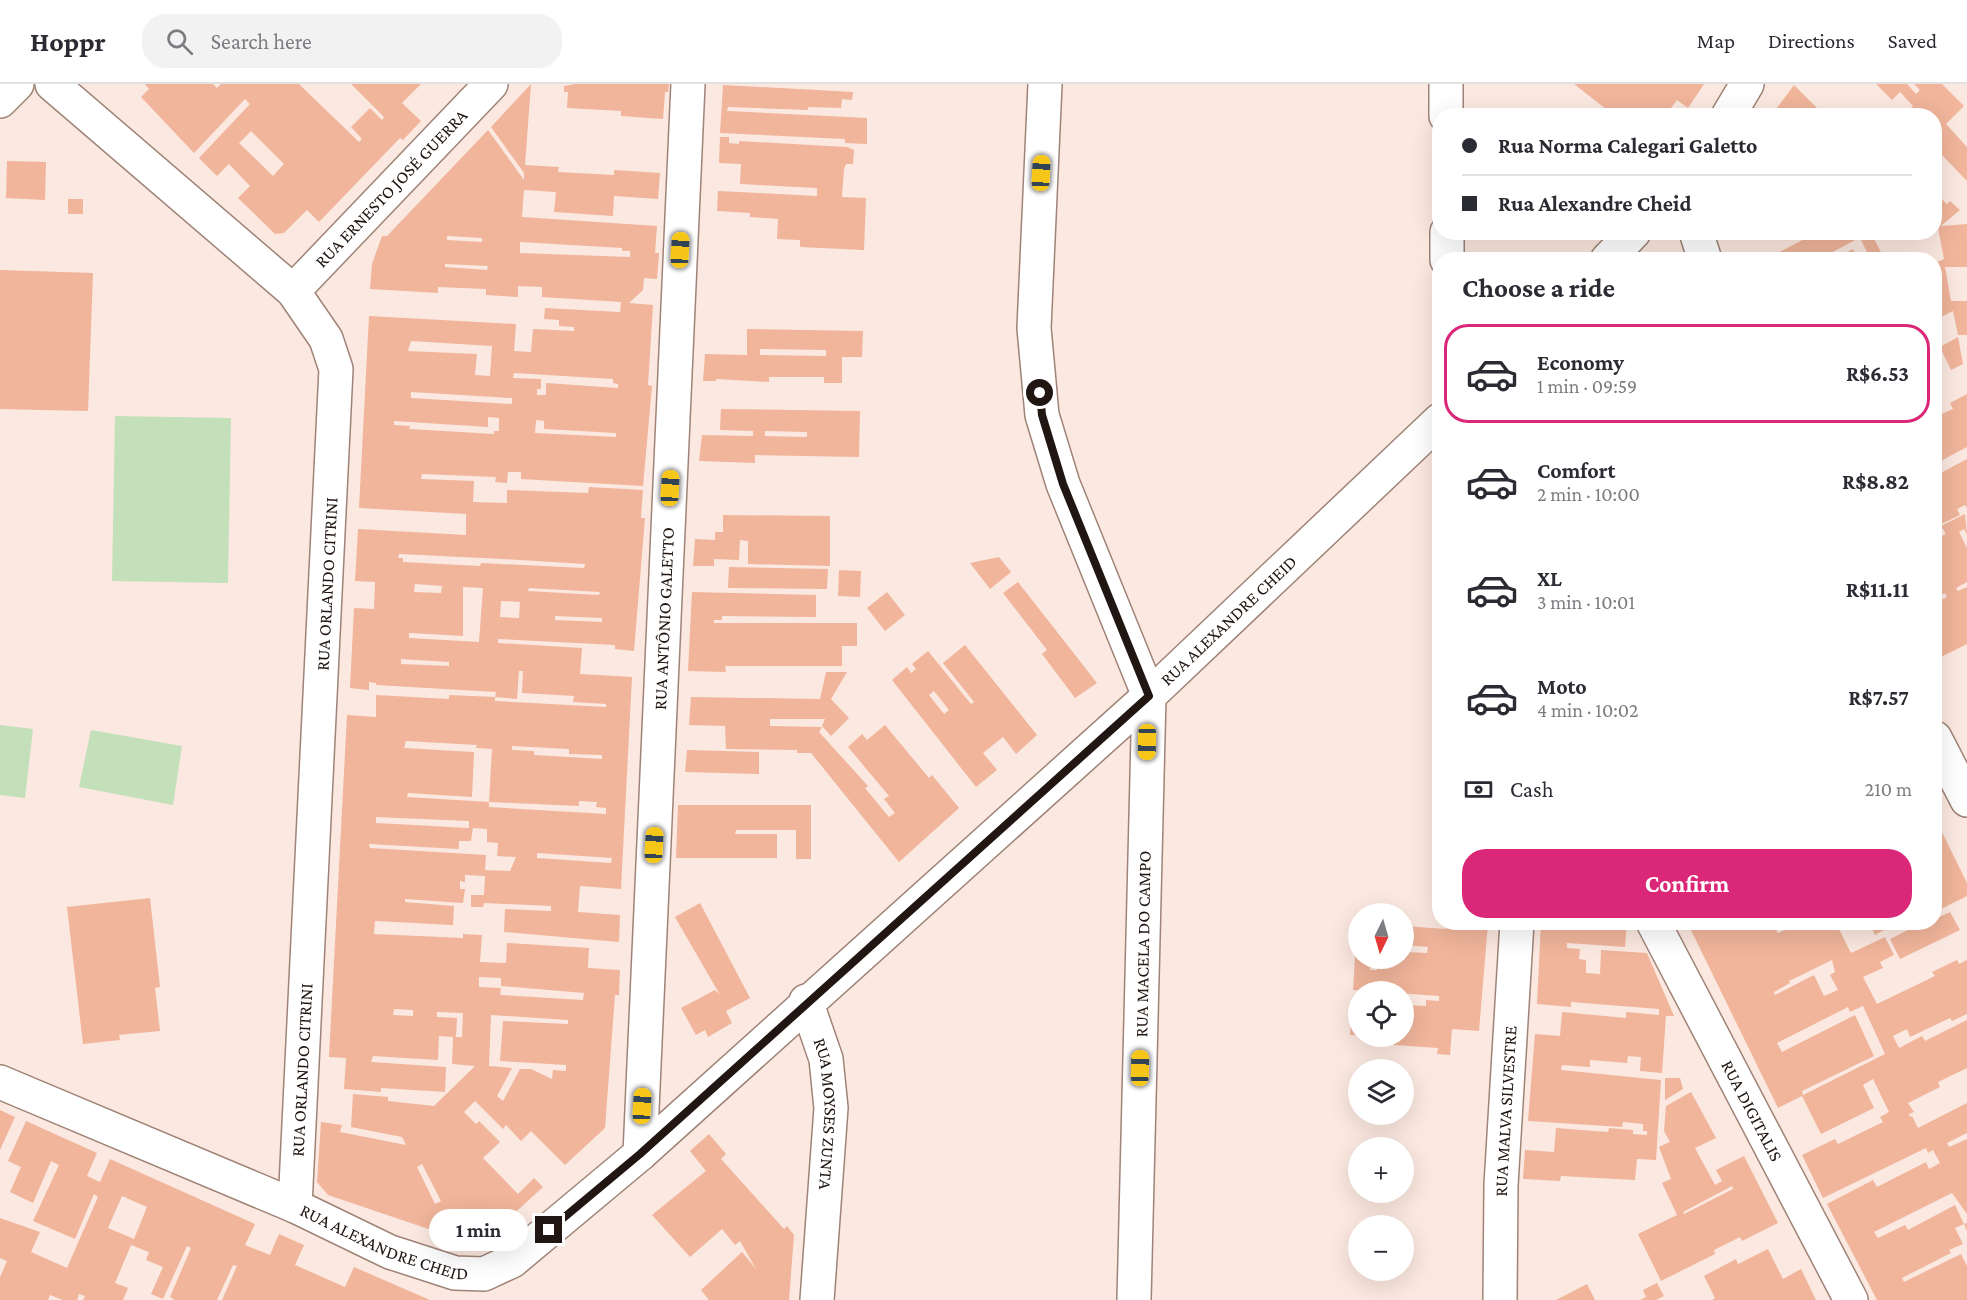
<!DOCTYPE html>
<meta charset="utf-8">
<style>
body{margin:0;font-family:"Crimson Pro",serif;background:#f2f2f3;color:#2b2b33;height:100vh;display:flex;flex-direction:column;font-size:22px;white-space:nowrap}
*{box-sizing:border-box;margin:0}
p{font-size:20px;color:#7c7c81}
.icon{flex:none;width:33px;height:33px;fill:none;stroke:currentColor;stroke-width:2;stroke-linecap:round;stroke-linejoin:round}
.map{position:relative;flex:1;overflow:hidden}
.side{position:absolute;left:1432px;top:168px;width:510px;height:678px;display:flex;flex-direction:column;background:#fff;border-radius:24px;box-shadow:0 6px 24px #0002}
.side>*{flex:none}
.hud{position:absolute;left:1432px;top:24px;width:510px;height:132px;border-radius:24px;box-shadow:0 6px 24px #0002;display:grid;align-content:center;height:132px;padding:0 30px;background:#fff}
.needle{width:39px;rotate:185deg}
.tools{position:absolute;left:1348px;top:819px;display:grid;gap:12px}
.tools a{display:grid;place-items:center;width:66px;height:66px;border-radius:50%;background:#fff;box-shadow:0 6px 24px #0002;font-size:30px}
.end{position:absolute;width:27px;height:27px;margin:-14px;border:8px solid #211611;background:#fff;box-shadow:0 0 0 3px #fff}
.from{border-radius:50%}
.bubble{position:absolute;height:42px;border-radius:21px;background:#fff;box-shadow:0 6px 24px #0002;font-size:20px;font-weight:700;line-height:42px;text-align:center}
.car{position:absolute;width:18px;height:36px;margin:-18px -9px;border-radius:8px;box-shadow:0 0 4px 2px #0007;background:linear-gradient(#f5c518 24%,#345 0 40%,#f5c518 0 76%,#345 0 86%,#f5c518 0)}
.hud b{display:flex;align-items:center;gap:21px;height:57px;font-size:22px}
.hud b+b{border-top:2px solid #e1e1e2}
.hud i{width:15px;height:15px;background:#2b2b33}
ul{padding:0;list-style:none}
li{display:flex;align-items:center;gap:18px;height:99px;margin:0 12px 9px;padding:0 18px;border:3px solid transparent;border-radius:24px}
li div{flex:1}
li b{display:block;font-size:22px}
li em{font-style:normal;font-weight:700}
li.current{border-color:#db2777}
li>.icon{width:54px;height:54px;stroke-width:1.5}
h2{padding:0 30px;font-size:27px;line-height:72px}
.pay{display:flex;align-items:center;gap:15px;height:66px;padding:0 30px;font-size:22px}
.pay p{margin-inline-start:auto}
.primary-button{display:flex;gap:12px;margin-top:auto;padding:12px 30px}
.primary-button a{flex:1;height:69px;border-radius:24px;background:#db2777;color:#fff;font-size:24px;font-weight:700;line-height:69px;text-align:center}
header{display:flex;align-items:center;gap:36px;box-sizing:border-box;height:84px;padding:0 30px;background:#fff;border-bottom:2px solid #e1e1e2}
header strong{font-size:28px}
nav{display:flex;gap:33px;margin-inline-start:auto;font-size:21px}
.search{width:420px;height:54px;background:#f2f2f3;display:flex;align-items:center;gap:15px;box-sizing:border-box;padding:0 21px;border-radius:24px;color:#7c7c81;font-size:22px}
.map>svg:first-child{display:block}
</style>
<header>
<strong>Hoppr</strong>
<div class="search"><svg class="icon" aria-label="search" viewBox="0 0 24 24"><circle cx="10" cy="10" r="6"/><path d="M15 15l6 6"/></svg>Search here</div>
<nav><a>Map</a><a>Directions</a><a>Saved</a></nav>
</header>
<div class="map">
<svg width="1967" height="1216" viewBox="0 0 1967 1216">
<rect width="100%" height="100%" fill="#fbe8e0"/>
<path fill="#c3e0ba" d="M115 332 231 334 228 499 112 497Z
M0 641 33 645 25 714 0 711Z
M91 646 182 662 173 721 79 703Z"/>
<path fill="#f0b59b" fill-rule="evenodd" d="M145 0H213L217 4 221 0H299L359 58 362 55 351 43 370 24 382 36 384 33 351 0H421L402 19 421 37 403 56 400 54 319 138 307 126 284 149 275 150 238 114 250 102 229 80 217 92 199 74 250 20 245 15 194 69 141 13 149 5ZM251 47 284 80 273 92 239 59Z
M531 0 525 81 559 83 558 88 614 91V86L660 89 658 115 614 112 613 132 554 128 556 108 524 106 522 133 657 142 655 169H659L657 195 644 194 643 206 629 219 653 221 648 301 652 302 643 402 521 395V388H508L507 399 495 398 496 393 422 390 421 395 474 397 473 418 507 419V406L588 409 589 403 643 406 641 434H645L634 567 615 565V561L498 555V559L582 564 580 590 632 593 621 805 580 802 578 828 620 831 619 858 504 848 505 825 551 827V822L484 819 483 823H471V811H484L485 792 465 791V798L460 797V805H465L463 819 405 815V818L454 822 453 841 375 837 374 850 463 854V850L482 851 480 878 506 879 507 859 589 864 588 884 620 886 619 911H615L605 1044 565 1081 531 1047 521 1057 506 1041 503 1045 475 1017 464 1028 476 1040 479 1037 500 1058 483 1074 518 1110 534 1094 543 1103 496 1146 477 1153H452L328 1111 317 1098 321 1038 342 1041 340 1048 406 1061 402 1053 351 1043 353 1010 388 1013V1017L434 1022 475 982 452 980 453 953 439 952 438 976 373 972 371 978 446 983 445 1008 381 1004V1008L344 1005 346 974 329 973 347 631 376 633V611L449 615V611L495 613 496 608 376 601V599L369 598V606L350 604 354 524 374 525 375 498 355 497 358 445 466 451V430L359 424 369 232 516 240 514 267 531 268 533 245 574 247V243L559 242V236L544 235 545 224 620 228 621 218 542 213V203L518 202V213L486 211V205L438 203V209L370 205 372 180 382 152H387L488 46 524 96V89L491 43ZM447 152 482 154V158L447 156ZM520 158 622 164V167H630V173L520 169ZM445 180 488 182 487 186 445 183ZM411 257 492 262 490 292 475 291 477 270 408 267ZM514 289 613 295V299L618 300V304L546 299V311H537V305H541V295L513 294ZM411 308 512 314V320L411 314ZM488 333 499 334V347H494V350L409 345 410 342 394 341V337L488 343ZM536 336 544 337V345L616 349V353L535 349ZM399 470 503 475 585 480 584 484 481 479 480 482 403 478V474H398ZM415 500 442 502 441 509 414 508ZM463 503 483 504 479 558 409 554V549L463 552ZM529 504 600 508 599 511 528 507ZM501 517 520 518 519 534 500 533ZM555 532 602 534V538L555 536ZM401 575 449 578V582L401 580ZM519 587H523L522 609 574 612 573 618 606 620V623L495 617V613L517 615ZM406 657 477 661 476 664 492 665 489 718 407 713 408 709 472 713 474 668 404 664ZM512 662 569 665V670L602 671V675L534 671V667L512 666ZM579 717 597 718 596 723 606 724V730L489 723V718L579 722ZM376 733 469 737V744L376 739ZM473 744 487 745V758L498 759 497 772 516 773 510 787 485 786 486 771 370 764 369 760 459 765V757H471ZM537 769 612 774 611 779 537 774ZM479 893 501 894V902L584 909 583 916 500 911 501 904 479 903ZM394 925 413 926V932L393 931ZM437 928 463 929 462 953H456L457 934 437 933ZM491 931 568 936V940L503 937 500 977 566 981V987L553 986 552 995 531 985H520L503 1017 497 1012 512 984 489 982ZM422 1080 441 1117 435 1120 417 1083Z
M575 0H669L668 8H665L663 35 621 32V27L567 24 568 8H564V2Z
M1574 0H1704L1688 24 1677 16 1665 32H1615Z
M1876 0H1907L1916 10 1920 6 1914 0H1942L1964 22 1946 40 1967 63V97L1935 64V32H1903L1913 22 1900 8 1892 16Z
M723 1 853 8 852 16 842 15 841 24 808 23V26L728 23 727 27 867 34V60L845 59V55L720 49Z
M1794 1 1825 32H1771Z
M720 53H729V59L739 60V57L847 63 854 66 853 80H846L844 85 842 113 866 114 864 166 800 163V156L777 155 778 135 750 133V129L717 127 718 107 817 112V104L740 100 741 80 719 79Z
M7 77 46 78 45 116 6 114Z
M1935 109 1947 120 1950 117 1960 126 1941 142 1967 140V183H1945L1951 217H1967V251H1958L1953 227 1937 235 1935 231V179L1944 175 1938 144 1935 141Z
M68 115H83V130H68Z
M1818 148H1870L1818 176H1764Z
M1872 151 1884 174 1881 176H1871L1861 156Z
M1853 165 1858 176H1832Z
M0 186 93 189 88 327 0 325Z
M747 245 863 247 862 273H842V299H824V293H769V298L716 295V297H703L705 270 747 271ZM760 265 826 266V272L760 271Z
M1958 253 1963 280 1951 286 1940 263Z
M1967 310V363L1935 380V333L1953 325 1950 319Z
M721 325 860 327 859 373 755 371V379L699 377 702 351 753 352V347L720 346ZM765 347 807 348V353L765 352Z
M1967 375V424L1965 421 1957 425 1960 431 1935 443V392Z
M1965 430 1967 451 1964 445 1959 448 1967 464V498L1956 504 1958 507 1967 503V560L1935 576V519L1947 513 1945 509 1935 514V455L1946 450 1941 442Z
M723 431 830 432V482L748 480V457L740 456 739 476 714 475V482H693L695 455 715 456V448H723Z
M999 473 1011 488 990 505 970 479Z
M729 483 828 485 827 505 728 504Z
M839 486 861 487 860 513 838 512Z
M1018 498 1097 599 1075 614 1042 570 1047 566 1003 509Z
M692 508 816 511V533L722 532V536H714V539H857V562H842V582H725L726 588 688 587Z
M887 508 905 531 885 547 867 524Z
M965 561 1037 651 1016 670 1003 653 983 669 997 686 976 703 892 596 907 583 911 589 916 585 912 580 928 567 971 620 974 618 943 579ZM934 607 949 626 944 630 929 611Z
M826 588H847L831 615 849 634 831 652 822 642 825 635H770V642L822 643 819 648 868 702 865 704 889 733 895 729 884 715 889 712 848 663 862 650 867 656 885 641 929 694 932 691 959 724 899 778 811 669H797V666L726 665 725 642 689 641 691 613 820 615Z
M687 666 759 668V690L685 688Z
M678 721H811V775H796V746H736L735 750H777V774H676Z
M1937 738 1967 799V812L1935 828Z
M150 814 160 903 155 904 160 947 119 951 120 956 83 960 67 823Z
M700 819 750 914 726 927 732 939 708 953 705 946 696 951 681 924 715 906 720 911 675 833Z
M1950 828 1960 846 1900 875 1890 855 1914 843 1916 845 1935 838V835Z
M1447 838 1488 840 1479 947 1452 945 1450 971 1437 970 1438 964 1365 959 1366 952H1404V921L1426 922V916L1439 917V912L1353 906 1356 858H1359V874H1371L1370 886H1377L1378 874H1404V868L1427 869 1428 863 1404 861V842L1446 845Z
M1541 838H1627L1625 863 1567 859V864L1580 865 1579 875 1586 876V889L1600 890 1601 866 1647 869 1674 932H1666L1662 989 1640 987 1641 973 1628 972 1627 979 1590 976V983L1562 981 1561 986 1661 996 1656 1076 1637 1075 1635 1096 1561 1092 1560 1097 1523 1095 1525 1066 1554 1068 1556 1044 1608 1048 1609 1044 1633 1046V1050L1647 1051V1047H1643V1040L1623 1038 1622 1043 1528 1037 1535 950 1560 952 1562 928 1626 934V928L1659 931V925L1571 918V923L1537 920Z
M1687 838H1778L1781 844 1776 846 1778 849 1803 838H1853L1839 845 1851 869 1885 853 1894 871 1880 878 1883 884 1863 893 1877 920 1935 892 1932 888 1957 876 1959 880 1967 876V930L1952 937 1950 934 1910 953 1907 945 1893 952 1899 964 1922 952 1925 957 1967 936V984L1938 998 1940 1003 1908 1019 1914 1028 1909 1030 1910 1033 1912 1032 1918 1044 1967 1019V1049L1947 1059 1949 1063 1967 1055V1130L1952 1109 1874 1148 1878 1154 1905 1141 1908 1146 1955 1121 1964 1140 1967 1139V1147L1964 1140 1955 1144 1963 1160 1949 1166 1951 1169 1902 1194 1904 1198 1961 1170 1967 1182V1216H1877L1827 1120 1873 1096 1877 1103 1926 1078 1929 1085 1940 1079 1933 1066 1928 1069 1926 1064 1823 1114 1802 1071 1835 1055 1838 1060 1883 1038 1880 1033 1889 1028 1873 995 1863 1001 1874 1024 1821 1050 1802 1012 1778 1024ZM1832 876 1835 888 1830 891 1838 906 1824 912 1814 891 1775 911 1774 908 1790 899 1789 897ZM1863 922 1885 970 1803 1011 1802 1007 1874 972 1855 931 1782 968 1777 959 1848 923 1850 928Z
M1869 838H1899L1875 851Z
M1353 911 1359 912V951H1350Z
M1665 994H1680L1683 1005 1665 1016Z
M1691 1008 1716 1054 1695 1064 1715 1101 1722 1097 1716 1086 1744 1072 1778 1139 1742 1157 1740 1153 1714 1166 1715 1170 1661 1197 1638 1150 1677 1131 1662 1099 1671 1095 1659 1063 1670 1058 1664 1047 1666 1022ZM1732 1102 1733 1105 1684 1130 1683 1128Z
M0 1026 15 1033 0 1066Z
M26 1037 97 1069 87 1092 100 1098 110 1075 255 1140 245 1161 270 1171 279 1150 304 1161 295 1181 345 1203 354 1183 430 1216H222L237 1182 233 1181 217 1216H175L170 1213 191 1164 187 1162 163 1215 151 1210 163 1183 146 1176 149 1168 131 1161 115 1199 128 1204 123 1216H83L85 1212 79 1210 77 1216H63L50 1211 48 1216H0V1193L7 1177 0 1174V1134L40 1148 31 1168 67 1184 98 1113 94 1110 75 1155 33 1137 59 1081 51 1077 33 1119 10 1108 21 1083 8 1077ZM122 1112 147 1123 134 1155 108 1144Z
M709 1050 726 1070 721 1075 784 1145 787 1142 794 1151 789 1216H709L701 1206 742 1168 756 1185 740 1157 735 1161 722 1145 690 1173 652 1131 706 1087 690 1067Z
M1768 1165 1783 1195 1801 1185 1816 1216H1712L1715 1214 1704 1192 1736 1175 1738 1180Z
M1657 1199 1664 1212 1656 1216H1640L1646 1213 1643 1206Z
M1587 1200 1595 1216H1556Z"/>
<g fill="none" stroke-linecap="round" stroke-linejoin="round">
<defs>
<g id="minor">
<path d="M52 0 293 207 326 255 336 285 295 1122"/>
<path d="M1045 0 1034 244 1042 331 1063 400 1149 612 1134 1216"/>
<path d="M1446 0V32"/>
<path d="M0 17 17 0"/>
<path d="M1728 32 1747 0"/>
<path d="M1447 148V176"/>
<path d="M1696 148 1705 176"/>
<path d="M1607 176 1634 148"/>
<path id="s1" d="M293 207 491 0"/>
<path d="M1935 654 1967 716"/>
<path id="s2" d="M1653 838 1851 1216"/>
<path id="s3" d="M806 917 826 975 831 1024 817 1216"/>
<path id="s4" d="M0 998 295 1122 390 1168 455 1189 484 1190 512 1177 640 1070 1149 612 1440 336"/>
<path id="s5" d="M640 1070 688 0"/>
<path id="s6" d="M1500 1216 1501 1101 1517 838"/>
</g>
</defs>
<use href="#minor" stroke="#9f8377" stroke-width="36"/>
<use href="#minor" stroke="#fff" stroke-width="33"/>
</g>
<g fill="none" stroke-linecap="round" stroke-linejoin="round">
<path stroke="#211611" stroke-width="8" d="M549 1146 640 1070 1149 612 1063 400 1042 331 1040 309"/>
</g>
<g text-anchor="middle" stroke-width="4.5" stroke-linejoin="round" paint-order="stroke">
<g font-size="18" fill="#211611" stroke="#fff">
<text dy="6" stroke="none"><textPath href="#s1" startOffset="142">RUA ERNESTO JOSÉ GUERRA</textPath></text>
<text transform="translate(327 500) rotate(-87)" y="6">RUA ORLANDO CITRINI</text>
<text dy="6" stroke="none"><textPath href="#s5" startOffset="536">RUA ANTÔNIO GALETTO</textPath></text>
<text dy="6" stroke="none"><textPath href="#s4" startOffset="1515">RUA ALEXANDRE CHEID</textPath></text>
<text transform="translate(1143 860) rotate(-89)" y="6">RUA MACELA DO CAMPO</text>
<text transform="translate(302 986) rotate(-87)" y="6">RUA ORLANDO CITRINI</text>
<text dy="6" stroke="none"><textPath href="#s6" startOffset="189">RUA MALVA SILVESTRE</textPath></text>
<text dy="6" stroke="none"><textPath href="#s2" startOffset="213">RUA DIGITALIS</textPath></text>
<text dy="6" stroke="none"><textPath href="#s3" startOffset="116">RUA MOYSES ZUNTA</textPath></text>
<text dy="6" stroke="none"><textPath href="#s4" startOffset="417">RUA ALEXANDRE CHEID</textPath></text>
</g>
</g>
</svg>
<div class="tools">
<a><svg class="needle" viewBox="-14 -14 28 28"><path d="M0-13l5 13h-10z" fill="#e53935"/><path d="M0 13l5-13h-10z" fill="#7c7c81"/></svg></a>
<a><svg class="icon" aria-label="locate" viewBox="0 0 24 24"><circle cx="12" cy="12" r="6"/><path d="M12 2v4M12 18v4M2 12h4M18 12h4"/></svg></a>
<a><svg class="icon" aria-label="layers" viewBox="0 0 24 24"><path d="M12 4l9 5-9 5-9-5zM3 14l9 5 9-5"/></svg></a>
<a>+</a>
<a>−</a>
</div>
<i class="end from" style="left:1040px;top:309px"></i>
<i class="end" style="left:549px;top:1146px"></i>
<div class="bubble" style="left:429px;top:1125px;width:99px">1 min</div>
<i class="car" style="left:1041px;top:89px;rotate:3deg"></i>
<i class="car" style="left:680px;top:166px;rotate:3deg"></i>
<i class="car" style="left:670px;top:404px;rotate:3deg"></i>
<i class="car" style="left:1147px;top:658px;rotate:181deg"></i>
<i class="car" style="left:654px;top:761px;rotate:3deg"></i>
<i class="car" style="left:1140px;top:984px;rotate:1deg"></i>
<i class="car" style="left:642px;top:1022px;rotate:3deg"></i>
<div class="hud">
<b><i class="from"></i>Rua Norma Calegari Galetto</b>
<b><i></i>Rua Alexandre Cheid</b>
</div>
<section class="side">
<h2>Choose a ride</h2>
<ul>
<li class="current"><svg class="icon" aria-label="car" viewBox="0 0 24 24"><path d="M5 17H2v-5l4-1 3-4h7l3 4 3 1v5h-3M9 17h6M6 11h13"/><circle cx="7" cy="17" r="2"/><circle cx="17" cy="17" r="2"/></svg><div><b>Economy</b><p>1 min · 09:59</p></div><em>R$6.53</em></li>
<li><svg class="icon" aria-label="car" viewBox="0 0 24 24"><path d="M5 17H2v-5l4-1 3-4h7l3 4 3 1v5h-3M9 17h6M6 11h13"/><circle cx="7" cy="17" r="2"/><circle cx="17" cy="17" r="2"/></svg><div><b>Comfort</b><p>2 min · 10:00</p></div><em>R$8.82</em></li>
<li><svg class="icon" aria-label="car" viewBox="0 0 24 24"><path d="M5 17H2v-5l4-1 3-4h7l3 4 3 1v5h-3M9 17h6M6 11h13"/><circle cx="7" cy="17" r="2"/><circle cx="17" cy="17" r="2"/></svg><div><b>XL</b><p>3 min · 10:01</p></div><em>R$11.11</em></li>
<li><svg class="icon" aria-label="car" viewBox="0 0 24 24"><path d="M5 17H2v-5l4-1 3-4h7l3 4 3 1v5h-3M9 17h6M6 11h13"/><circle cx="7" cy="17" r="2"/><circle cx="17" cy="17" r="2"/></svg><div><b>Moto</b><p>4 min · 10:02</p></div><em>R$7.57</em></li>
</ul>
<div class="pay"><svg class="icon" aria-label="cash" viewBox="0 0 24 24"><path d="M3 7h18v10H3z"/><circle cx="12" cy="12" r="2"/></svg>Cash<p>210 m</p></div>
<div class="primary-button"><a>Confirm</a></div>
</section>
</div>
